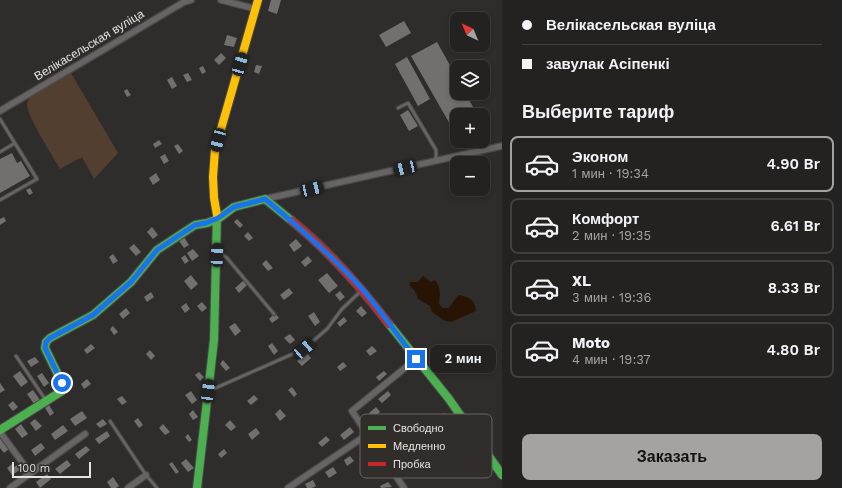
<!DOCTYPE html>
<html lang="ru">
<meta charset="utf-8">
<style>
body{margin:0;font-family:"Work Sans",sans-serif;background:#2b2a29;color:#f1f3f6;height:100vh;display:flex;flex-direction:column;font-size:15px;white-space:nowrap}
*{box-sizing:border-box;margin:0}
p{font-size:13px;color:#a3a4a5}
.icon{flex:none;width:22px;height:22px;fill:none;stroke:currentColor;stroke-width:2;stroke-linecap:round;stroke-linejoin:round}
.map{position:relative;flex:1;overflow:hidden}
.panel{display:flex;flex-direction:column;background:#232220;width:340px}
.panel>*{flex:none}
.hud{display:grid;align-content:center;height:88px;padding:0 20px;background:#232220}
.needle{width:26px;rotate:316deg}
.tools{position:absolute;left:450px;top:12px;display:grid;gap:8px}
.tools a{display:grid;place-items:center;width:40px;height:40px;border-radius:8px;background:#232220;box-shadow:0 2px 6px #0003,0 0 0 1px #403f3e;font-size:20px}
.scale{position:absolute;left:12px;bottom:10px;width:79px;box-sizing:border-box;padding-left:4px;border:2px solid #e5e3e1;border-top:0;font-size:11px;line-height:14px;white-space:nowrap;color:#e5e3e1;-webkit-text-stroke:3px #302d2a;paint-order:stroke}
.end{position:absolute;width:18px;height:18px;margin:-9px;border:5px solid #1a73e8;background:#fff;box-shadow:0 0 0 2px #fff}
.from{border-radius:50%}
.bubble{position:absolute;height:28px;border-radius:8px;background:#232220;box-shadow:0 2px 6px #0003,0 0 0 1px #403f3e;font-size:13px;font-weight:600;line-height:28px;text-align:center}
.car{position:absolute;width:12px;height:24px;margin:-12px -6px;border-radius:5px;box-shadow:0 0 3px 1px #0007;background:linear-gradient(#222 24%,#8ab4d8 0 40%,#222 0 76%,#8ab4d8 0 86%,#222 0)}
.hud b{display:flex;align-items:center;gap:14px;height:38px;font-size:15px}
.hud b+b{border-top:1px solid #403f3e}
.hud i{width:10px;height:10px;background:#f1f3f6}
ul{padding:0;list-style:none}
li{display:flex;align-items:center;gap:12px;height:56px;margin:0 8px 6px;padding:0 12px;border:2px solid #403f3e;border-radius:8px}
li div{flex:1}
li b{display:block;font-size:15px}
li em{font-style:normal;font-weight:600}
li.selected{border-color:#a5a3a1}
li>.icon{width:36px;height:36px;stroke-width:1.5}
h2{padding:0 20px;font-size:18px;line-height:48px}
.action{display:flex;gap:8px;margin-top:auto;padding:8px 20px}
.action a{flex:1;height:46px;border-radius:8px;background:#a5a3a1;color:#111;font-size:16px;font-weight:600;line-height:46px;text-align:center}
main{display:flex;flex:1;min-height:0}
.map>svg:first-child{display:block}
</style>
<main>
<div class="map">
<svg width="502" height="488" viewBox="0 0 502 488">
<rect width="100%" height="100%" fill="#2f2d2b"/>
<path fill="#523f2f" d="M71 73 118 153 94 179 82 157 60 169C53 156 28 118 27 105 27 101 29 99 31 96Z"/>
<path fill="#271404" d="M423 276 431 282 435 280C441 287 440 295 439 304L443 308H448C453 304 454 299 459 295 469 297 476 300 476 311L451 322 445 321 432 312 430 306 418 299 415 291 409 285 411 282H418Z"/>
<path fill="#72706f" d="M271 0H281L277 14 268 11Z
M404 21 411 33 386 47 379 35Z
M227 35 237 38 234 47 224 45Z
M437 42 457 78V93H465L476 112 470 115H457V122L451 126 411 56Z
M221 53 226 58 219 65 214 60Z
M407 57 430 99 418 106 395 64Z
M256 65 262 66 259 74 254 72Z
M203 66 206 72 202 74 199 68Z
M188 73 192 80 187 82 183 75Z
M172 77 177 86 172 89 167 80Z
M127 89 131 95 127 97 124 91Z
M408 110 418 126 409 131 400 115Z
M159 140 162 144 155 148 153 144Z
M178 144 183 151 179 154 174 146Z
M12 153 17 163 21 161 30 176 0 193V159Z
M165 154 169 161 164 164 160 157Z
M156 173 160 180 153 185 149 178Z
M30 188 33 193 29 195 26 190Z
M4 217 6 221 0 225V219Z
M237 219 243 225 240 228 234 222Z
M152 227 158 235 153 239 147 232Z
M248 232 253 238 249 241 244 236Z
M184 237 189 245 184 248 179 241Z
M296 239 302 246 294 252 289 245Z
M134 244 141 252 136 256 129 248Z
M193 249 199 256 192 261 187 253Z
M113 254 118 261 113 264 109 257Z
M185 255 189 261 185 264 181 258Z
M308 256 312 261 305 267 301 262Z
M266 260 273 268 268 271 262 264Z
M327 273 338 286 329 293 318 280Z
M191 275 198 284 191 290 184 281Z
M243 281 247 285 239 293 235 288Z
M289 288 293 293 284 300 280 295Z
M340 291 345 297 340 301 335 295Z
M151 292 154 297 147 302 144 297Z
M202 302 207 308 202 312 197 306Z
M186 303 190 309 185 313 181 307Z
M361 306 367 313 362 317 356 311Z
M126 308 130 313 123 319 119 314Z
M314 312 320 322 315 326 308 316Z
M275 313 279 318 272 323 269 319Z
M344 317 347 321 340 327 337 323Z
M235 323 241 331 235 336 229 327Z
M113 326 118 332 114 335 110 329Z
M290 334 295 340 290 344 284 338Z
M272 343 278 351 274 355 268 346Z
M91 344 95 348 87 354 84 350Z
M372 346 377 351 370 356 366 351Z
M150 350 155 356 151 360 146 354Z
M307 353 311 358 302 366 297 361Z
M35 357 39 362 31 367 27 361Z
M223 360 230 368 226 371 220 364Z
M343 362 347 366 340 371 337 367Z
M20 371 28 382 21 387 13 376Z
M384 371 387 374 379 381 376 377Z
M199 372 204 377 200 381 195 375Z
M42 373 49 383 44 387 37 376Z
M87 379 91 384 84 389 81 384Z
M0 383 5 390 0 393Z
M292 387 297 394 294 397 288 390Z
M33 390 40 400 34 404 27 394Z
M191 391 197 400 192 404 185 395Z
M388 391 391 395 382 403 378 399Z
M254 395 258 399 251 405 247 401Z
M122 396 127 402 122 405 117 399Z
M13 401 18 407 13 411 8 405Z
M49 405 54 413 50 416 45 408Z
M376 407 380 412 373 418 369 413Z
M280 409 286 416 280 421 275 414Z
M193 410 198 417 193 420 189 414Z
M82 411 87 418 75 426 70 419Z
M444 413 448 418 440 423 437 418Z
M138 418 143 425 139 428 134 421Z
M35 419 42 426 36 431 30 423Z
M103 419 107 424 100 428 96 424Z
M230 420 236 427 231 431 225 425Z
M21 424 28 434 22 438 15 429Z
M163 424 170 432 165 435 159 428Z
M63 425 68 431 55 440 51 434Z
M350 427 354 432 344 440 340 435Z
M256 428 260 433 252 440 248 434Z
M107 431 110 436 99 444 95 439Z
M188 434 192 440 189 442 185 437Z
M326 436 330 440 322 447 318 443Z
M0 437 9 449 4 453 0 448Z
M41 443 45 448 35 456 31 450Z
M86 446 90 450 79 459 75 454Z
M224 449 227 453 221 458 218 454Z
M350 456 354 461 347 466 344 460Z
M186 459 194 468 188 472 181 463Z
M67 460 71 465 60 474 55 469Z
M172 462 179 472 176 474 169 464Z
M20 463 23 468 12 475 7 468 12 464 14 467Z
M333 467 337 473 329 478 325 472Z
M47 474 51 479 40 488 36 482Z
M113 477 119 486 116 488H111L107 482Z
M313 480 316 486 312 488H307L305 484Z
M388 482 392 487 381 488 380 486Z"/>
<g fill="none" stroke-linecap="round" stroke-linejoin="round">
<defs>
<path id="lane" d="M398 108 408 103 436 150V160
M0 119 37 179 0 200
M0 152 15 143
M219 255H223L227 258 274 314
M16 356 45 399
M211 390 304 349 327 329 342 309 362 290
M110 421 146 475 157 488"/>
<path id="street" d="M221 0 256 9
M0 111 184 2 191 0
M265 199 502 146
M0 432 30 473
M10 488 85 434
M128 488 146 475
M288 488 368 434
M404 488 352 411 416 359"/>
<path id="fast" d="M389 324 449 399 502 475
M0 430 62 391V383L45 348 46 342 50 338 93 315 131 282 157 250 195 225 207 223 218 219 234 207 265 199 292 221
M197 488 214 340 217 215"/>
<path id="slow" d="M217 215 214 198 213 177 215 150 258 0"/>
<path id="jam" d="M292 221C329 251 360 286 389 324"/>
</defs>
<use href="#lane" stroke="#4b4a49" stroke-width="4.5"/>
<use href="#street" stroke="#4b4a49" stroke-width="8"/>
<use href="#fast" stroke="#4b4a49" stroke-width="10"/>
<use href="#slow" stroke="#4b4a49" stroke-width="10"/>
<use href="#jam" stroke="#4b4a49" stroke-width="10"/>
<use href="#lane" stroke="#666464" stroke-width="2.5"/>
<use href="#street" stroke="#666464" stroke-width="5.5"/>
<use href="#fast" stroke="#4caf50" stroke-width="8"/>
<use href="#slow" stroke="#ffc107" stroke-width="8"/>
<use href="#jam" stroke="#c62828" stroke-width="8"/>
</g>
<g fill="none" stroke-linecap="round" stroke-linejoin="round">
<path stroke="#1a73e8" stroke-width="5" d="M62 383 45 348 46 342 50 338 93 315 131 282 157 250 195 225 206 223 218 218 234 207 265 199C299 227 333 256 362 289 381 311 398 336 416 359"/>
</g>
<g text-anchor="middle" stroke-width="4" stroke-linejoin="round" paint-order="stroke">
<g font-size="12" fill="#e5e3e1" stroke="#302d2a">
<text transform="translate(89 45) rotate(-31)" y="4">Велікасельская вуліца</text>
</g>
</g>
<rect x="360" y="414" width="132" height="64" rx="6" fill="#302d2a" stroke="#666461" stroke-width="1"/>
<rect x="368" y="426" width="18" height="4" fill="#4caf50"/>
<rect x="368" y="444" width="18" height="4" fill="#ffc107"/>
<rect x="368" y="462" width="18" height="4" fill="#c62828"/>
<g font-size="11" fill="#e5e3e1">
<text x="393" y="432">Свободно</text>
<text x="393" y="450">Медленно</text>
<text x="393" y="468">Пробка</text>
</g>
</svg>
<div class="tools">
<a><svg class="needle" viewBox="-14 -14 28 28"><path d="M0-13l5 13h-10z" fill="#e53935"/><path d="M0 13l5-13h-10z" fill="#a3a4a5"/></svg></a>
<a><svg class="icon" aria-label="layers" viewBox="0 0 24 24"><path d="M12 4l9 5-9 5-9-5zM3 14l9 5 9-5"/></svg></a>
<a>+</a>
<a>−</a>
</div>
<div class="scale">100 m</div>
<i class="end from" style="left:62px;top:383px"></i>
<i class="end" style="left:416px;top:359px"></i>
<div class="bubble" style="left:430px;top:345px;width:66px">2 мин</div>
<i class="car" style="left:240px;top:64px;rotate:16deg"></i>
<i class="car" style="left:218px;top:140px;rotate:195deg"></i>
<i class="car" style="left:405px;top:168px;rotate:257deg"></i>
<i class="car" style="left:312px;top:189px;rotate:77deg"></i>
<i class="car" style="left:217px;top:255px;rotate:2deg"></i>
<i class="car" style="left:304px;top:349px;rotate:49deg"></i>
<i class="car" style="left:208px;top:391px;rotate:7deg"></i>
</div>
<section class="panel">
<div class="hud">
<b><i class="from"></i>Велікасельская вуліца</b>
<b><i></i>завулак Асіпенкі</b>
</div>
<h2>Выберите тариф</h2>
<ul>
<li class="selected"><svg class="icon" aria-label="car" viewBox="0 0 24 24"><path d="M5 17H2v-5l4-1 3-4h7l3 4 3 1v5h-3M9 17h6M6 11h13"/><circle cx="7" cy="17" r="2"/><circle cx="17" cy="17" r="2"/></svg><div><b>Эконом</b><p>1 мин · 19:34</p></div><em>4.90 Br</em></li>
<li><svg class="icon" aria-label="car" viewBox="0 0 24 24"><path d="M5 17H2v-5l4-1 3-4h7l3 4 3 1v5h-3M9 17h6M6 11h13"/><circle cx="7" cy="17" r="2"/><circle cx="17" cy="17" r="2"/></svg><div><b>Комфорт</b><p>2 мин · 19:35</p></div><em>6.61 Br</em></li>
<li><svg class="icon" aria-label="car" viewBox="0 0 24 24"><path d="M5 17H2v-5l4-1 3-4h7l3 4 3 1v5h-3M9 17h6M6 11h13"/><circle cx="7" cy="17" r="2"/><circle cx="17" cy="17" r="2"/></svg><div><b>XL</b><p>3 мин · 19:36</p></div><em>8.33 Br</em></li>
<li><svg class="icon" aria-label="car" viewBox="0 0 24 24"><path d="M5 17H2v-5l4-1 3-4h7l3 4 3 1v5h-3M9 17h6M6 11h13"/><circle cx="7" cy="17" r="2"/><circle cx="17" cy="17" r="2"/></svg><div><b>Moto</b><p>4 мин · 19:37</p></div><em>4.80 Br</em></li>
</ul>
<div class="action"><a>Заказать</a></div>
</section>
</main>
